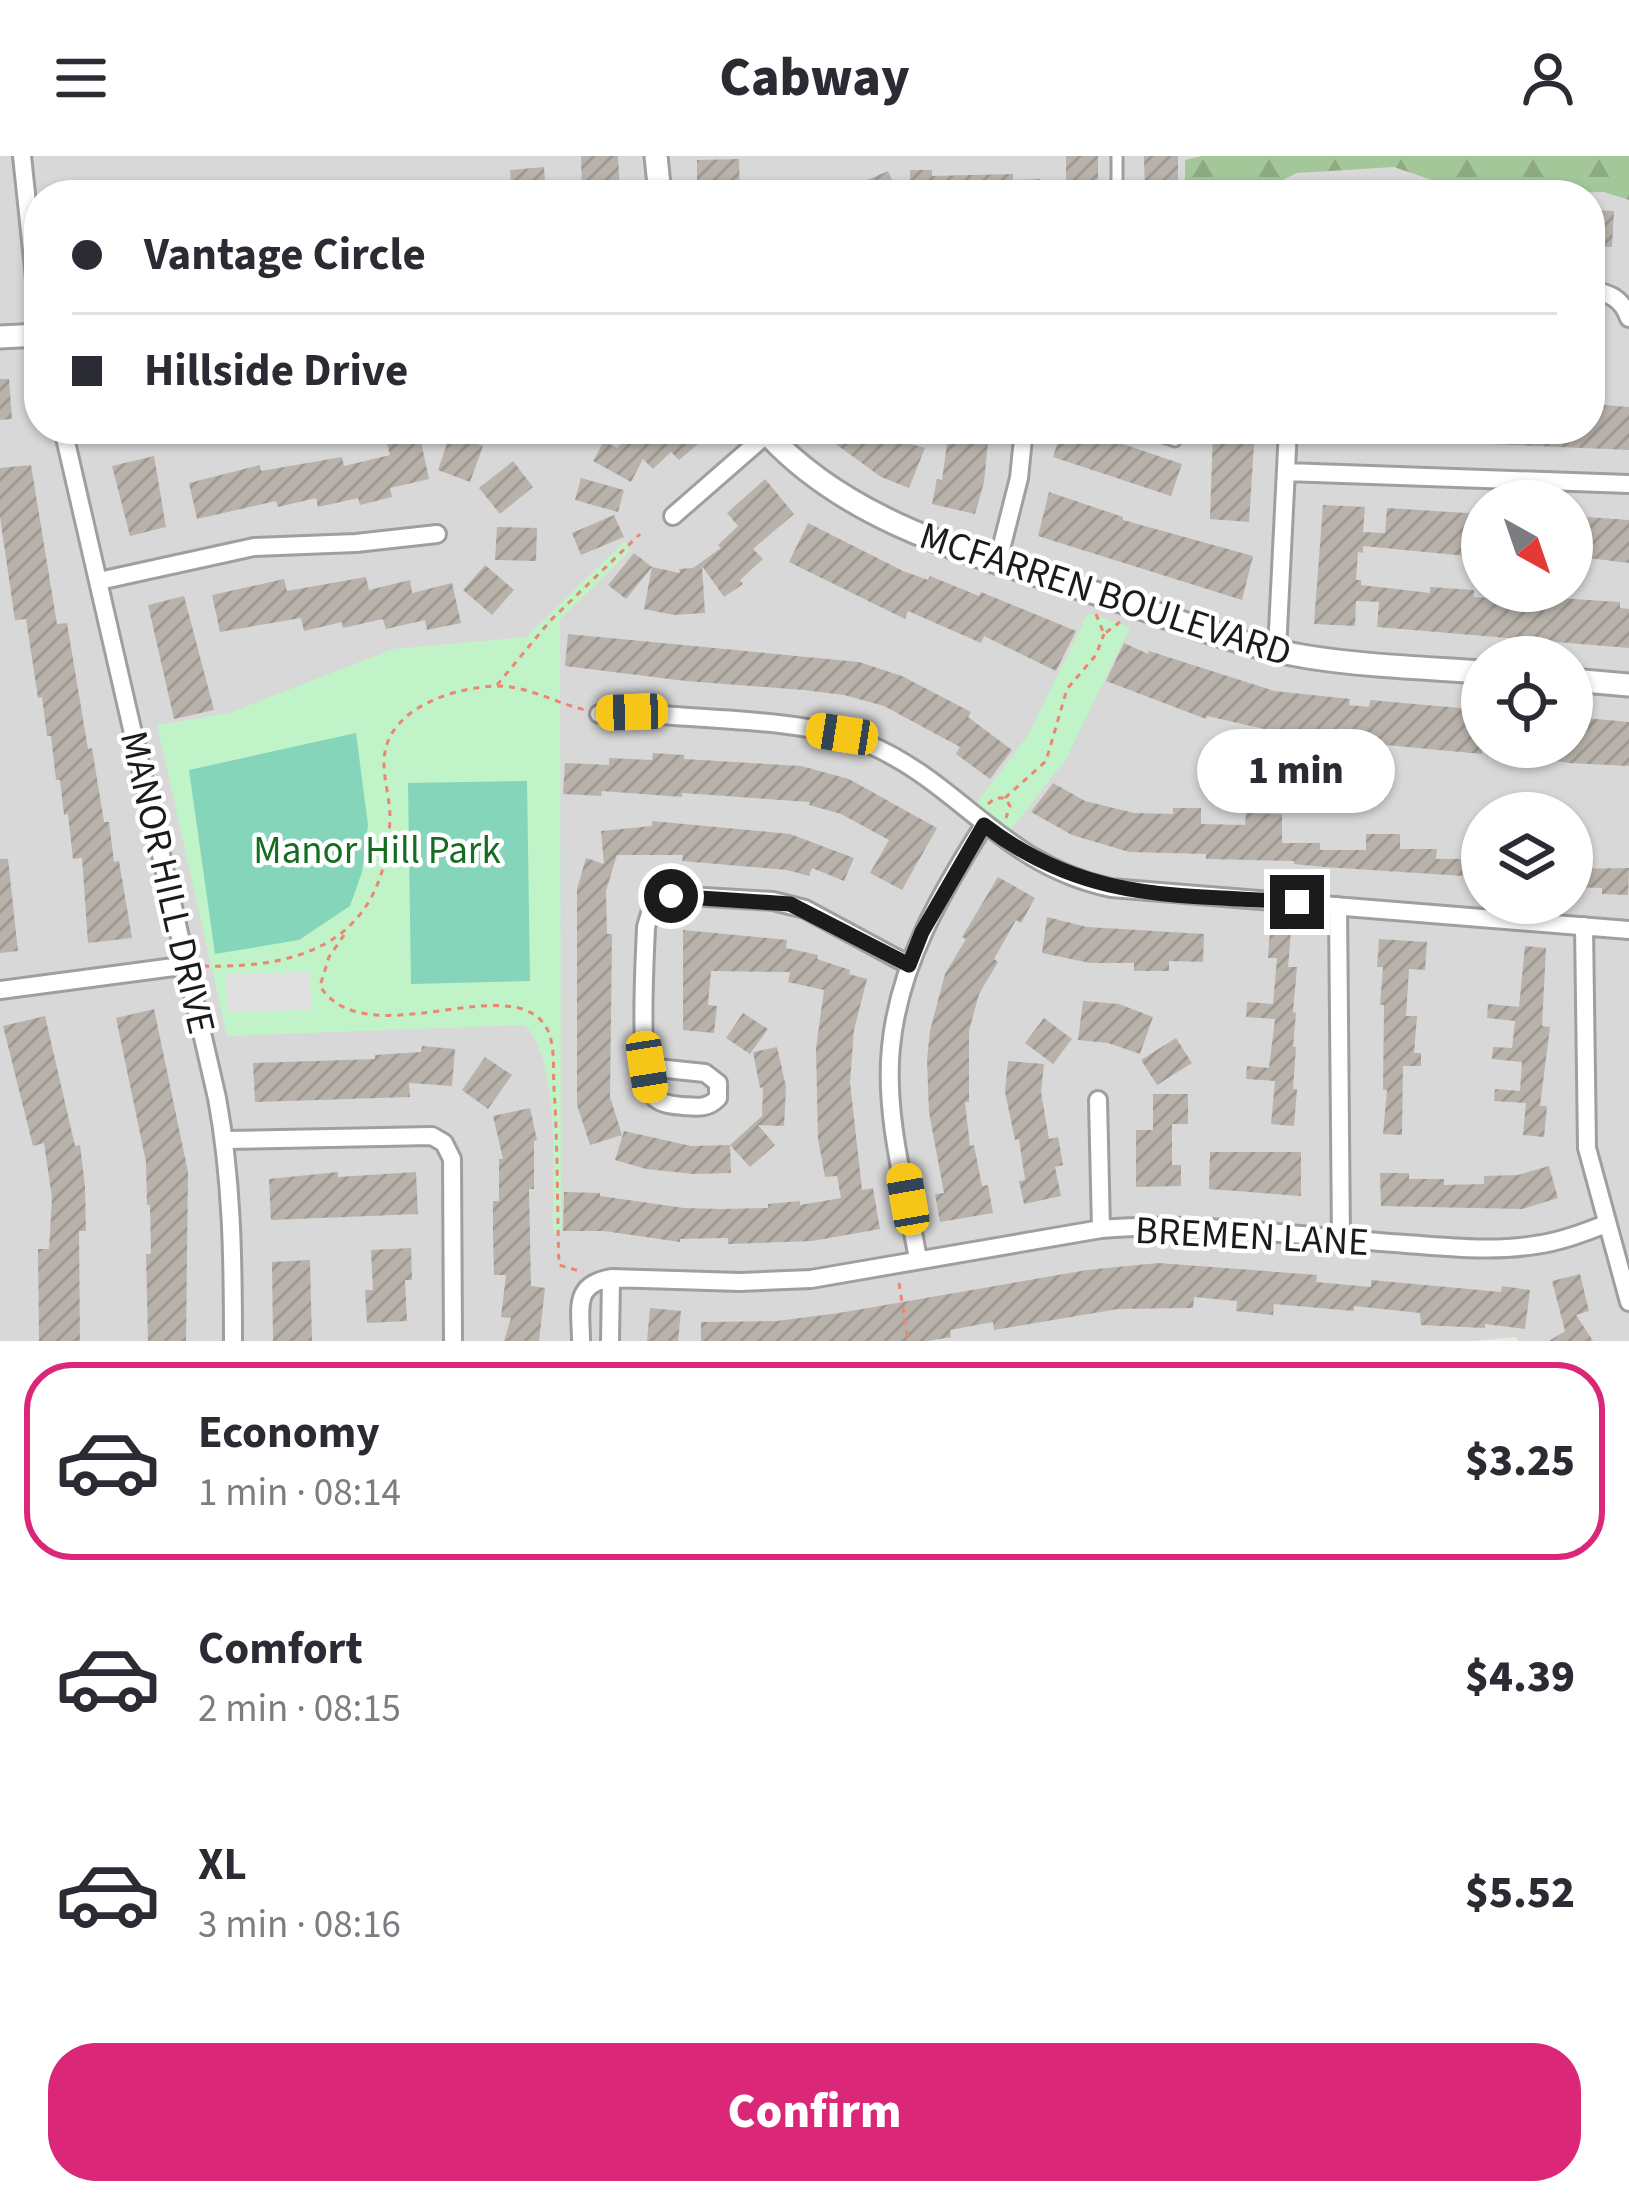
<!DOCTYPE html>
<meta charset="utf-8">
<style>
body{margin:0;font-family:"Source Sans 3",sans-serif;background:#f7f7f7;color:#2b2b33;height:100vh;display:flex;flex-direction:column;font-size:45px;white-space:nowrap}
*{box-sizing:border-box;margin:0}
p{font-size:39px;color:#7c7c81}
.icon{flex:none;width:66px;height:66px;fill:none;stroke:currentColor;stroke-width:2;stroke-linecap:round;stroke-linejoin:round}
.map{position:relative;height:1185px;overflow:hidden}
.panel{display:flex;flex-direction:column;background:#fff;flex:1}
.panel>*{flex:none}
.banner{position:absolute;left:24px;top:24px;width:1581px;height:264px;border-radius:48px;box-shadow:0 3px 9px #0004;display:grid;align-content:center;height:264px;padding:0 48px;background:#fff}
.needle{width:78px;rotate:140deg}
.buttons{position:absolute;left:1461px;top:324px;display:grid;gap:24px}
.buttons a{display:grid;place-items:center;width:132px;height:132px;border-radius:50%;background:#fff;box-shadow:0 3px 9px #0004;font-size:60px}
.end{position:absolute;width:54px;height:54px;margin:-27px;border:15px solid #1b1b1b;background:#fff;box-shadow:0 0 0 6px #fff}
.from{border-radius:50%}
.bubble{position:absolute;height:84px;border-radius:42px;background:#fff;box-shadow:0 3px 9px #0004;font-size:39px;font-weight:800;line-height:84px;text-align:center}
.car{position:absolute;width:36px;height:72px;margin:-36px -18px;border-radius:15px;box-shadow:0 0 9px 3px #0007;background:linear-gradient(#f5c518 24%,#345 0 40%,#f5c518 0 76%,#345 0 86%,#f5c518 0)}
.banner b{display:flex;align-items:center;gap:42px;height:114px;font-size:45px}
.banner b+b{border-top:3px solid #e1e1e2}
.banner i{width:30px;height:30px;background:#2b2b33}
ul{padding:21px 0 0;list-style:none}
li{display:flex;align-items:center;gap:36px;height:198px;margin:0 24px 18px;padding:0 24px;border:6px solid transparent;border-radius:48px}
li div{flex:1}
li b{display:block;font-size:45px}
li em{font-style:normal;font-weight:800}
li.on{border-color:#db2777}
li>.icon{width:108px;height:108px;stroke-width:1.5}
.primary-button{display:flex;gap:24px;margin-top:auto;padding:24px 48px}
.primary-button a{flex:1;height:138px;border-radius:48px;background:#db2777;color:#fff;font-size:48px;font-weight:800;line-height:138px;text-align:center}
header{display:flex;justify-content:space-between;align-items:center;height:156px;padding:0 48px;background:#fff;font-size:54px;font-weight:800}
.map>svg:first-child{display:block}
</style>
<header><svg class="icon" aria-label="menu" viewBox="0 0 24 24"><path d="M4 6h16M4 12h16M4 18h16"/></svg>Cabway<svg class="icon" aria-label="person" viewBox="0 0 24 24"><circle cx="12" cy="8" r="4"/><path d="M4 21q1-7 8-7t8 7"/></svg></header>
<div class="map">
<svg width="1629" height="1185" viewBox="0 0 1629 1185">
<defs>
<pattern id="forest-firs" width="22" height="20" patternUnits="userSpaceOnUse" patternTransform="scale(3)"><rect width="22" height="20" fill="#a4c799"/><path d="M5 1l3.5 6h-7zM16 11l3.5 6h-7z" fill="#8daa83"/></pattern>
<pattern id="building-hatch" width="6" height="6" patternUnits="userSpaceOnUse" patternTransform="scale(3)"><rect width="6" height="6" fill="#b8b2ab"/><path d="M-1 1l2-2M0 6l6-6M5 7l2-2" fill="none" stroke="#9e9893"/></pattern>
</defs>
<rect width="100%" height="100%" fill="#ece9e1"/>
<path fill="#d9d8d8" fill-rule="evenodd" d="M0 0H1629V1185H1518L1516 1181 1474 1185H0ZM39 39H1590V273H39ZM1482 345H1572V435H1482ZM1482 501H1572V591H1482ZM1482 657H1572V747H1482Z"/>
<path fill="url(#forest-firs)" d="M1202 0H1629V44L1604 36 1546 37 1452 31 1394 11 1297 17 1251 39H1185V4Z"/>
<path fill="#c0f3c8" d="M625 385 630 395 560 463 561 1075 553 1077C552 1020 562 910 525 869L227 880 157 569 229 557 393 493 526 481Z
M1088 457 1130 471 1066 603 1010 675 975 649 1028 579Z"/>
<path fill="#85d5bb" d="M356 577 368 669 362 716 350 750 299 784 215 798 189 614Z
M527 625 530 825 411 828 408 627Z"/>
<path fill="#dfdfdf" d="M310 816 311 854 227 856 226 818Z"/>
<path fill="url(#building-hatch)" d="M581 0H618L620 39H582Z
M1066 0H1098V39H1066Z
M1144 0H1178V39H1145Z
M739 3 740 39H697V4Z
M544 11 546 39H468L467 30 511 27 510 14Z
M910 14H932V20L1013 18V24L1040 23 1041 39H910Z
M888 15 899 39H833Z
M1590 54 1614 55 1612 91 1590 90Z
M0 223H9L12 263 0 264Z
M1590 248 1629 251V294L1394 284V273H1590Z
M638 273H716L679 304 671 296 653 313 643 303 631 326 593 305 604 285 617 292Z
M815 273H884L903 286 925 292 909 332 881 321Z
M949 273 989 276 984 326 975 358 932 348 937 323 942 324Z
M1062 273H1078L1182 308 1171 340 1053 301Z
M1213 273H1255L1249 366 1210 363Z
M450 279 483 290 470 326 438 314Z
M420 281 429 323 390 332 392 341 360 349 358 342 318 351 316 342 278 351 276 345 197 363 189 327 260 309 261 315 342 301 344 310 390 299 387 288Z
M154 300 166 371 130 380 112 310Z
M513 305 533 331 500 358 479 332Z
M31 309 57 468 67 467 88 593 92 592 104 666H109L114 706 119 705 132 782 88 787 82 702 73 703 68 658 64 659 60 624H56L51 580H47L42 541 38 542 26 463 15 464 0 361V312Z
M581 322 624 334 618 356 575 344Z
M765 323 794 358 753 393 763 403 740 424 743 428 724 441 702 410 705 457 674 459 644 453 652 411 680 417 679 413 693 412 721 392 718 389 738 370 727 357Z
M1049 336 1123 361V364L1253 400 1242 444 1038 380Z
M1323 349 1365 351 1363 376 1385 377 1387 352 1482 358V398L1477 401 1363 390V397L1358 396 1356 424H1361V429L1430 437V431L1474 434V441L1502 443V439L1527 440 1620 446V452L1629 453V492L1377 471 1379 446 1356 445 1355 470 1314 468Z
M614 359 624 381 581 399 572 377Z
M1572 360 1629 364V407L1572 400Z
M808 367 903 415 928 424 930 420 979 440 981 436 1076 475 1056 515 984 480 981 487 908 455 905 463 789 406Z
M497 371 537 372 536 405 495 404Z
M634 397 652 411 626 443 608 429Z
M485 409 514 434 492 459 463 434Z
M366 421 369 434 410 424 412 437 452 427 461 467 427 474 425 464 386 473 383 463 343 472 342 466 304 475 301 462 220 476 212 439 284 423 287 435Z
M184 440 214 554 174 563 148 449Z
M568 478 859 506 902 520 971 556 968 561 1012 594 990 623 956 598 960 591 884 550 844 539 804 534 686 525 565 510Z
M1124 487 1148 498 1149 495 1274 535 1350 543 1349 549 1369 551 1370 544 1482 554V598L1300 581 1207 560 1206 563 1106 525Z
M1574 561 1629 566V610L1569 607 1519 599V591H1572Z
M653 597 684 599V603L801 610 849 623 937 672 902 734 870 717 889 684 841 658 809 649 810 646 682 637V641L602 635 601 640 563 638 565 607 609 609V602L652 604Z
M1053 627 1085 645 1134 657 1173 658V652H1201V668L1245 669 1246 657 1282 658V687H1320V694H1366V678H1400V693H1437L1436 703H1479V721L1324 711 1294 708V705L1206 703V698L1129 696 1072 679 1031 656Z
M652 665 790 678 854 702 844 725 812 712 809 720 787 714 682 705 683 699H617L606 735 607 778H612L610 941 622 979 590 989 577 949V733L586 702 604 708 601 675 652 670Z
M0 703H8L18 795 0 797Z
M1629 712 1628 739 1602 738V732L1572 731V713Z
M998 721 1035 742 1021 767 1016 764 994 803 998 806 979 838 969 875V946H965L970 990 974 989 982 1030 988 1029 993 1057 940 1066 935 1038 944 1037 929 956 927 904 930 875 945 818 966 783 962 781Z
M1047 761 1087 771 1204 778 1203 806 1169 805V815H1134V807H1090L1042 797Z
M683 774 787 784 786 792 818 799 817 803 850 814 849 818 867 823 854 874 850 926 862 1034 873 1032 880 1073 812 1085 728 1088V1082L680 1083V1086L604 1075H563L564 1036 600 1037V1040L684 1052 722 1053 768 1052V1048L800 1045V1049L841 1042 837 1020 825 1021 818 983 816 892 824 834 788 826 790 816 711 815 708 849 717 850 714 877 683 874Z
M1270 774 1291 776 1288 811H1297L1293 856 1296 857 1293 891H1296L1293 933H1297L1294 970 1271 968 1275 925 1246 923 1247 910 1269 912 1275 863 1246 861 1247 846 1273 848 1277 802H1268Z
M1379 783 1427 786 1425 814 1409 813 1406 860H1417L1414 897H1421V910H1403L1402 979 1383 978 1387 934H1383L1384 849H1380L1383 811H1377Z
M1525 790 1546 792 1542 870 1550 871 1540 950H1547L1544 981 1523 979 1526 947 1494 945 1495 933 1520 935 1522 906 1492 903 1493 891 1512 892 1515 865 1487 862 1488 848 1519 851Z
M1083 845 1119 848 1153 861 1140 898 1108 887 1078 884Z
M154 853 188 1016 186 1185H148L146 1098H151L150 1049H147L146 1006 116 862Z
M743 857 768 873 750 898 726 882Z
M45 860 75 990 80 989 85 1030 86 1075H79L80 1185H39L38 1093H49L52 1042 44 987 33 990 3 870Z
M1044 862 1072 883 1053 908 1025 887Z
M1176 882 1192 907 1157 929 1141 904Z
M422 890 455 893 452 930 409 927 410 941 255 946 253 907 375 903V899L421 896Z
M777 891 786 931 784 970 758 969 775 989 750 1011 730 989 762 960 763 931 760 932 753 896Z
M485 901 512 919 488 953 462 934Z
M1008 905 1044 908 1041 936 1049 983 1058 981 1063 1009 1055 1011 1061 1040 1024 1048 1019 1025 1025 1024 1019 983 1015 984 1005 936Z
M1153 938H1188V968H1172V1009H1181V1030L1136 1031V974H1153Z
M530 952 537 984 534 985V1033H529L531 1130 545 1132 539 1185H504L511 1162 501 1161 506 1119H494L493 1078V1045H499V1003H503L493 960Z
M624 975 691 990 730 989 731 1017 693 1018 646 1013 615 1004Z
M1210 996H1301V1040L1209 1033Z
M1549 1010 1558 1042 1522 1053 1381 1050 1380 1017H1409V1023H1444V1029L1484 1028V1020L1518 1019Z
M338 1016V1021L416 1016 418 1058 271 1064 269 1023Z
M411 1092 412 1124H405L407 1165 367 1167 365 1134H373L371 1094Z
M310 1104 312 1185H273L272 1106Z
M1158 1107 1317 1119 1316 1126 1371 1131V1124L1501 1136 1502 1130 1530 1134 1525 1173 1485 1168V1172L1421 1169 1420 1157 1354 1150V1155L1274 1148 1273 1159 1255 1157 1236 1155 1237 1145 1194 1141 1193 1152 1118 1153 994 1174 993 1166 950 1174 951 1181 928 1185H701V1166L777 1165 839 1157 1087 1114Z
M1580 1118 1589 1155 1576 1159 1593 1185H1549L1565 1175 1552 1125Z
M650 1152 681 1155 678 1185H647Z"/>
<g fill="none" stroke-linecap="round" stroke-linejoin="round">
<defs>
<path id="service" d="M1117 0V39
M1139 273 1175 285"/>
<path id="minor" d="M22 0 39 160
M1590 134C1609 137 1622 142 1629 162
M63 273 217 942C232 1023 233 1103 233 1185
M1286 316 1629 328
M673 360 767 278
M998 405 1019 322 1024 273
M99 425 254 391 356 387 437 378
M1277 494 1288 273
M599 558 632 557C698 563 811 563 868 588 960 627 1002 709 1111 732L1629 774
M1338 750 1341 1084
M1584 770 1587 992 1629 1146
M0 834 189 809
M647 911 705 917 718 927V942C707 953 698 951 683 950 674 949 663 949 655 942 637 924 645 800 646 771L651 754 671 739 773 745 805 753 909 809
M1098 944 1101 1073
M225 984 432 980 444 987 452 1003 453 1185
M918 1103C906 1035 884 960 891 891 899 808 941 737 984 669
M581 1185C581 1153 572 1129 611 1122L740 1126 811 1123 1101 1073C1203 1065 1304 1081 1406 1088 1448 1091 1493 1096 1535 1089 1559 1086 1583 1077 1606 1068
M610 1185 611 1122"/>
<path id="tertiary" d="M656 0 660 39
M0 181 39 179
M763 273C852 374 992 403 1114 443 1177 464 1242 491 1308 501 1365 510 1424 512 1482 516
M1572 524 1629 529"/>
</defs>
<use href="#service" stroke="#9f9f9f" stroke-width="15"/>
<use href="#minor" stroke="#9f9f9f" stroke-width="22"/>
<use href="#tertiary" stroke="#9f9f9f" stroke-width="27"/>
<path stroke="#ec8671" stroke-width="3" stroke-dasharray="6 6" stroke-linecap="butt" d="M1096 458 1104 478 1120 466
M497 529 550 465 640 378
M1005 642 1046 605 1067 533 1096 499 1104 478
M988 648 995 642H1005L1010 650 1006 662
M344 779 329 801 320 830C367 904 520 806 549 877 555 894 553 915 554 933 558 991 557 1051 559 1109L583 1116
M203 810C310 813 387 780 390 661 390 640 381 616 385 596 393 550 457 531 497 530 528 530 556 547 585 554
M899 1127 908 1185"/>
<use href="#service" stroke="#fff" stroke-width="9"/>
<use href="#minor" stroke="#fff" stroke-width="16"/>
<use href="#tertiary" stroke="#fff" stroke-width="21"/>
</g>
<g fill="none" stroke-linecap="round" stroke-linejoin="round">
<path stroke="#1b1b1b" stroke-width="15" d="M671 740 790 748 909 809 922 776 984 669C1086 747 1176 738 1297 746"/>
</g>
<g text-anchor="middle" stroke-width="9" stroke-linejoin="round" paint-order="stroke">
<g font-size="39" fill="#1b1b1b" stroke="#fff">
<text transform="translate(1106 437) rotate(18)" y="14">MCFARREN BOULEVARD</text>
<text transform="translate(169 726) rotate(77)" y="14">MANOR HILL DRIVE</text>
<text transform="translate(1252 1079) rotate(3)" y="14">BREMEN LANE</text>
</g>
<g font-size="39" fill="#146d21" stroke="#fff">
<text x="377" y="707">Manor Hill Park</text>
</g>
</g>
</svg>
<div class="buttons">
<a><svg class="needle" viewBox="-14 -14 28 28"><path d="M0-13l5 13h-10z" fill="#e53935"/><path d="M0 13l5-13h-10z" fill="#7c7c81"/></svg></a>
<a><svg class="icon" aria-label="locate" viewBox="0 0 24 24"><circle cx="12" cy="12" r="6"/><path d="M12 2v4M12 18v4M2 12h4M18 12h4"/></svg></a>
<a><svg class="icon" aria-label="layers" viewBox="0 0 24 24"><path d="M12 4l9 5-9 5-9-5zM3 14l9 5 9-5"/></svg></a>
</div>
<i class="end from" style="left:671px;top:740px"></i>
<i class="end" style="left:1297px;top:746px"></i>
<div class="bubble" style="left:1197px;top:573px;width:198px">1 min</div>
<i class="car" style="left:632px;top:556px;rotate:268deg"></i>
<i class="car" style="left:842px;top:578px;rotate:279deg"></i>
<i class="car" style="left:647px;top:911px;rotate:171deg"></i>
<i class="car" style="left:908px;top:1043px;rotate:350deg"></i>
<div class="banner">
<b><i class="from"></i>Vantage Circle</b>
<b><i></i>Hillside Drive</b>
</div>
</div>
<section class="panel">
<ul>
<li class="on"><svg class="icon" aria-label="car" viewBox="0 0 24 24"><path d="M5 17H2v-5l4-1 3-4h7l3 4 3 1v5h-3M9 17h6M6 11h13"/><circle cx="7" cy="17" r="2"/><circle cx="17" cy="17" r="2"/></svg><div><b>Economy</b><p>1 min · 08:14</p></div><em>$3.25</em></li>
<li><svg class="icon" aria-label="car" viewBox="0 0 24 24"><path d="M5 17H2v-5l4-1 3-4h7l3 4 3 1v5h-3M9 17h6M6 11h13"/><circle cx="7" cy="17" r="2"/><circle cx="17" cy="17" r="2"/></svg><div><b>Comfort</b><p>2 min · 08:15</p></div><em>$4.39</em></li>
<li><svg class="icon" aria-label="car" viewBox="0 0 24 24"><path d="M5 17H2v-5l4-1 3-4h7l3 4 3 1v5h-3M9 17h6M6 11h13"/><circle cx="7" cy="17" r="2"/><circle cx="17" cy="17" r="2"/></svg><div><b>XL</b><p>3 min · 08:16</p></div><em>$5.52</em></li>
</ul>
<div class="primary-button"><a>Confirm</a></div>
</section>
